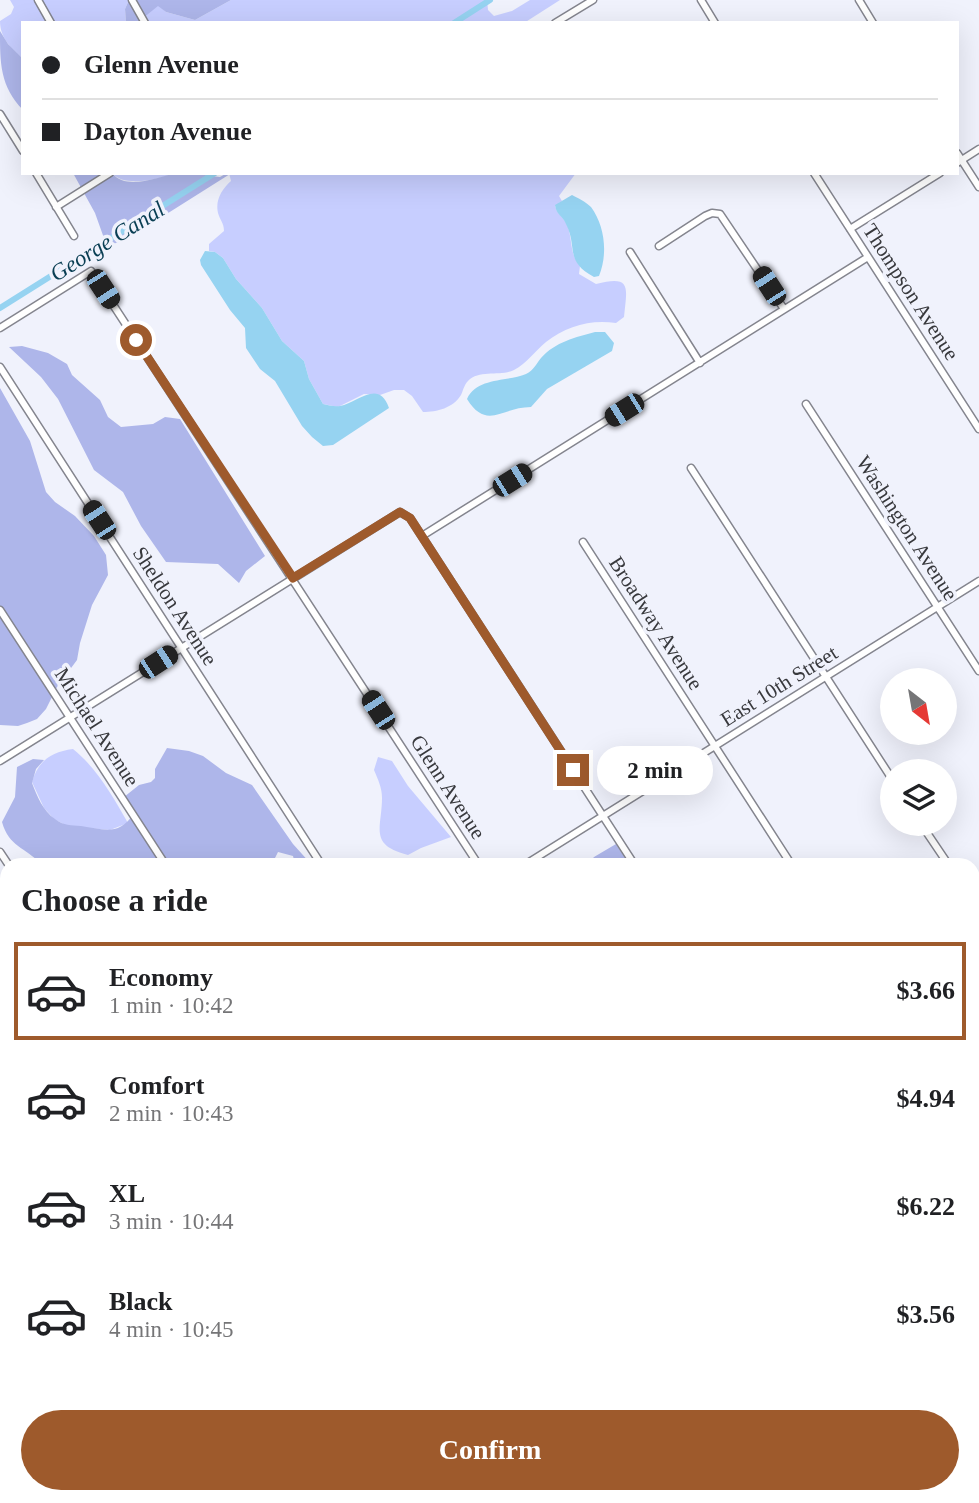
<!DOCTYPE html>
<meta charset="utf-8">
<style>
body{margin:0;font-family:"Times New Roman",serif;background:#f6f6f6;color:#202124;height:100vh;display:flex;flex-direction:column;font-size:26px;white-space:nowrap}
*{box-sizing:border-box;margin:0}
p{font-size:23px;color:#757577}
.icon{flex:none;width:38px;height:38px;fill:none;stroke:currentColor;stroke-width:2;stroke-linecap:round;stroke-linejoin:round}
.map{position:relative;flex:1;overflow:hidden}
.panel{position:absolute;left:0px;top:858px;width:980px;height:646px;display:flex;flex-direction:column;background:#fff;border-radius:21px 21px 0 0;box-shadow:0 7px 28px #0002}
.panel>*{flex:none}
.guide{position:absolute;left:21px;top:21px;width:938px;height:154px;border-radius:0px;box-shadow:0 7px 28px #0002;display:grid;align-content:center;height:154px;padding:0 21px;background:#fff}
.needle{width:46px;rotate:149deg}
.buttons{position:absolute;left:880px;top:668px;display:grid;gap:14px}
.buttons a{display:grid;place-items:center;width:77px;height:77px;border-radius:50%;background:#fff;box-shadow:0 7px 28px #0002;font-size:35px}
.end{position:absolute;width:32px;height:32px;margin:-16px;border:9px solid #9e5a2c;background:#fff;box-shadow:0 0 0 4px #fff}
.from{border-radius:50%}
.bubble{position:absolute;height:49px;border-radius:24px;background:#fff;box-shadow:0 7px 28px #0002;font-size:23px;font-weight:700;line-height:49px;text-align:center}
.car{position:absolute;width:21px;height:42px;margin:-21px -10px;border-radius:9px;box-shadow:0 0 5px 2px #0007;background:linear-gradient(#222 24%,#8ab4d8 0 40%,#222 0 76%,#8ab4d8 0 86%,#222 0)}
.guide b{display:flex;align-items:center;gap:24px;height:66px;font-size:26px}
.guide b+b{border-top:2px solid #e0e0e0}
.guide i{width:18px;height:18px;background:#202124}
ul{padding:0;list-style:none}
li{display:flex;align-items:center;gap:21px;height:98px;margin:0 14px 10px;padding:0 7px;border:4px solid transparent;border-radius:0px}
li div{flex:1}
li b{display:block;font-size:26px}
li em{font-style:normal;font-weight:700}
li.on{border-color:#9e5a2c}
li>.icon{width:63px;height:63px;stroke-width:1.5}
h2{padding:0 21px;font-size:32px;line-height:84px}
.primary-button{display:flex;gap:14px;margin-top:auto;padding:14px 21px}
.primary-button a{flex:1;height:80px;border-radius:42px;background:#9e5a2c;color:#fff;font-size:28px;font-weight:700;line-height:80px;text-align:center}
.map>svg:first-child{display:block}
</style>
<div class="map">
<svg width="979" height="1503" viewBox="0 0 979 1503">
<rect width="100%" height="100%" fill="#f0f2fc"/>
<path fill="#c7ceff" d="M10 0H129L125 9 126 23H23V59C11 48 0 38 0 21L11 14 14 7Z
M231 0H487L488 10 494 16 512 11 530 0H560L524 23H137L158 5 166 12 195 20Z
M112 173H176C160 179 124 188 112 173Z
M229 173H576L559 196 562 201 555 206C557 214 563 217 567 224 573 240 569 253 580 266L579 274 596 284C632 275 627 287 624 317L616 323C591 319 566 326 546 342 535 351 527 363 514 370 500 377 480 369 468 381 464 385 463 391 461 395 453 408 437 412 423 412L412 396 404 390H394L380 395 364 394 338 407 323 404 309 379 304 361 282 341 262 308 236 279 223 258 215 252 209 251V244L224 231C224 223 220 220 218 213 215 200 222 189 231 181Z
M73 749C97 768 113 797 128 823L110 830 67 826 54 819 44 808 32 782C38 761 51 752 73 749Z
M378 757 392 761 408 786 451 837 421 848 408 855C368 845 382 828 382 798 382 787 378 780 374 770Z"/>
<path fill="#aeb6ea" d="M129 0H231L195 20 166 12 158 6 137 23H126L125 9Z
M0 31 8 44 23 59V110C0 86 0 63 0 31Z
M73 173H112C126 191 158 177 176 173 190 171 206 176 220 177L227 173 230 174 146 227 112 245 105 241 95 213Z
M22 346 48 353 67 364 72 375 100 400 108 417 121 427 153 424 165 417 180 419 265 556 246 571 239 583 218 564 166 562 141 526 123 492 94 470 58 399 41 377 9 347Z
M0 388 30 441 46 492 55 502 75 516 94 536 106 555 108 575 92 605 80 643 77 660 57 687 46 709 37 719 27 723 18 726 0 725Z
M167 748 189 751 203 756 226 773 252 785 293 844 311 864H295L293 856 278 852 272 864H41C25 847 9 847 2 822L15 797 17 767 33 759 44 760 36 769 32 783C37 796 43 811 55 819 64 826 71 825 81 826 103 829 119 837 134 813L124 797 139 785 151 782 155 778V769Z
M616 844 629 864H577L589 863 594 857Z
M0 970 7 979V1105L0 1094Z
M813 1496H872L864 1503H815Z"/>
<path fill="#96d3f1" d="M572 195C578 198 586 202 591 207 605 226 608 254 599 276L594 277C564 261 578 247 566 224 563 216 556 215 555 205Z
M205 251 215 252 223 258 236 279 262 308 282 341 304 361 309 379 323 404C328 405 335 407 340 406 357 403 379 378 389 408L333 445 323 446 312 437 302 426 275 381 260 369 246 348 245 328 230 310 201 265 200 260Z
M595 332H605L614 343 612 351 547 389 531 407C502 407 487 431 467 399 477 377 507 382 526 374 534 370 536 364 541 358 555 342 576 337 595 332Z"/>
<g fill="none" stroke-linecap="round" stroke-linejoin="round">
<path stroke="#96d3f1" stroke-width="6" d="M454 23 490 0
M0 308 215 173
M976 1503 979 1501"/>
<defs>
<path id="minor" d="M38 0 51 23
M132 0 145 23
M701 0 715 23
M859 0 873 23
M555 23 593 0
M0 114 23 151
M957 153 979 187
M957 163 979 149
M36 173 74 236
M814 173 979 429
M56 207 110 173
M850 229 940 173
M659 246 705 216 712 213 720 214 784 309
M630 252 700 363
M0 328 91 271 478 864
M0 367 321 864
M806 404 979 671
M691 468 892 779
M422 536 868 257
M583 542 791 864
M0 610 165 864
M0 761 400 512 410 518 634 864
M921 824 948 864
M0 852 8 864
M526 864 979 581
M973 904 979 913
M973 1017 979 1013
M0 1093 7 1104
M973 1146 979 1156
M0 1193 7 1189
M973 1389 978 1397
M973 1447 979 1443
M0 1453 7 1465
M27 1496 31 1503
M260 1496 265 1503
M416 1496 421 1503
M573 1496 577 1503
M729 1496 733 1503
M195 1503 206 1496
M883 1503 894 1496"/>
<path id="major" d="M0 1349 7 1360
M91 1496 96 1503"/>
</defs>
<use href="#minor" stroke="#84858e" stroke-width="9"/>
<use href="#major" stroke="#84858e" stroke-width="10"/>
<use href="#minor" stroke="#fff" stroke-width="6"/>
<use href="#major" stroke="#fff" stroke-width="8"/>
</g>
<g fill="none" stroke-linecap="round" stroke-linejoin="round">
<path stroke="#9e5a2c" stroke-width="9" d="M136 340 293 578 400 512 410 518 573 770"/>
</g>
<g text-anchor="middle" stroke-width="7" stroke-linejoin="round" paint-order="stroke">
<g font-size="21" fill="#38393d" stroke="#f0f2fc">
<text transform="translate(911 292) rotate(57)" y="7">Thompson Avenue</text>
<text transform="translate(907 528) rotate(57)" y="7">Washington Avenue</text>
<text transform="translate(175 606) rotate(57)" y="7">Sheldon Avenue</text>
<text transform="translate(656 623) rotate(57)" y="7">Broadway Avenue</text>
<text transform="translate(779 686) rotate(-32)" y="7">East 10th Street</text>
<text transform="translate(97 727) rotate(57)" y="7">Michael Avenue</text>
<text transform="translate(448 787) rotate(57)" y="7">Glenn Avenue</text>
</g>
<g font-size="23" font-style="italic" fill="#093e53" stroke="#f0f2fc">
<text transform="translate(107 241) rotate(-32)" y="8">George Canal</text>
</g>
</g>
</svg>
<div class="buttons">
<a><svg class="needle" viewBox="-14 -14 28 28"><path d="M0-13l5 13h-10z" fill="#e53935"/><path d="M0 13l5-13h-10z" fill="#757577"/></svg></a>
<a><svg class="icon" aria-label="layers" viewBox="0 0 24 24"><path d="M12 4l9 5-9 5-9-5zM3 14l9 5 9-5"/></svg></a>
</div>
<i class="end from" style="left:136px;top:340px"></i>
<i class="end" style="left:573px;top:770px"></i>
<div class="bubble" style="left:597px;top:746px;width:116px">2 min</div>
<i class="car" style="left:769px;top:286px;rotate:327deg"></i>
<i class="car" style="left:103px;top:289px;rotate:147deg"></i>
<i class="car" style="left:624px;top:410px;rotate:238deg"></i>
<i class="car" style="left:512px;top:480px;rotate:58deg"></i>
<i class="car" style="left:99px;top:520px;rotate:327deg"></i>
<i class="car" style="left:158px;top:662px;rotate:57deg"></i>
<i class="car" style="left:378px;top:710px;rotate:327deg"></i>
<div class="guide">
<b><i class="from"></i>Glenn Avenue</b>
<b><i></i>Dayton Avenue</b>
</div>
<section class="panel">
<h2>Choose a ride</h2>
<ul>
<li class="on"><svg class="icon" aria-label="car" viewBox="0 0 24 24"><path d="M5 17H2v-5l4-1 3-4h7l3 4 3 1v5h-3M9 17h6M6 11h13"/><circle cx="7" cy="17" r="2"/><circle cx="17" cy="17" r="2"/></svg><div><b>Economy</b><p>1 min · 10:42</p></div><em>$3.66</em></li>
<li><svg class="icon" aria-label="car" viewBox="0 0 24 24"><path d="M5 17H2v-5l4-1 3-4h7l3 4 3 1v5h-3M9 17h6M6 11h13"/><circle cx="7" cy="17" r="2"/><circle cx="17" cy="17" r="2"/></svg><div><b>Comfort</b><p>2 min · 10:43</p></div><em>$4.94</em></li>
<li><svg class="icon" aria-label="car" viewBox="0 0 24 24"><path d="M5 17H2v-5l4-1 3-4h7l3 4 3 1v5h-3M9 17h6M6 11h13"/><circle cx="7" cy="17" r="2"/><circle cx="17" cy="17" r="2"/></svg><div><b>XL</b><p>3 min · 10:44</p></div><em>$6.22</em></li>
<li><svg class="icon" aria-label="car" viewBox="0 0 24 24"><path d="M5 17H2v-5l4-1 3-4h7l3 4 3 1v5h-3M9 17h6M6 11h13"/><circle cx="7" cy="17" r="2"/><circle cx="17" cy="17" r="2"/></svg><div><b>Black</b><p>4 min · 10:45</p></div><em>$3.56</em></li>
</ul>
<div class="primary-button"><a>Confirm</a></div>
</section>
</div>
